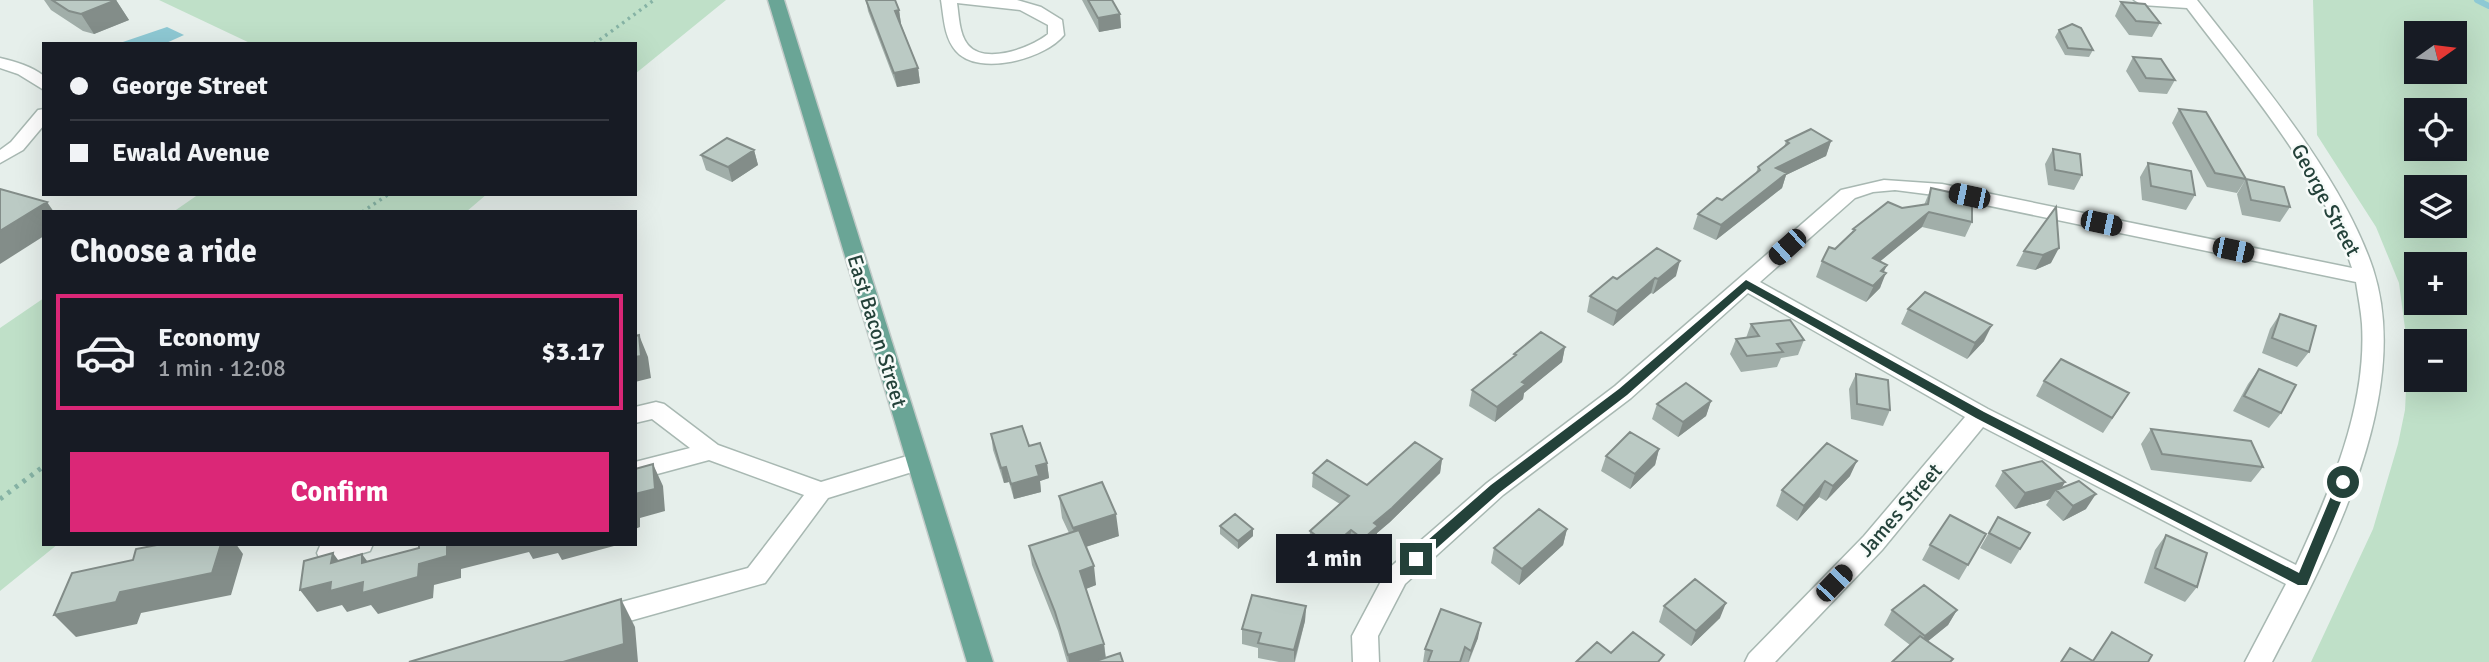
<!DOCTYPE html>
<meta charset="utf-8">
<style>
body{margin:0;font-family:Signika,sans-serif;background:#242831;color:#f1f3f6;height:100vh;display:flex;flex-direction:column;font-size:26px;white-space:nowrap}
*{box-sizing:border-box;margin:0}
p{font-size:23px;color:#9ea1a6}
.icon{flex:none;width:38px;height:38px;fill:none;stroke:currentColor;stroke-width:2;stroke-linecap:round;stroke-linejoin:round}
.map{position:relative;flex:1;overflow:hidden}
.panel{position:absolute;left:42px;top:210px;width:595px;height:336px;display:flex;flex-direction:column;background:#171b24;border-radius:0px;box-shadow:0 7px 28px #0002}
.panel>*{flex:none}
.guide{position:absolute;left:42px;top:42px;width:595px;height:154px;border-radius:0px;box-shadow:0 7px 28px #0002;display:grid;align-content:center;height:154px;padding:0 28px;background:#171b24}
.needle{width:46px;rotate:76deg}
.tools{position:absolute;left:2404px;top:21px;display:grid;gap:14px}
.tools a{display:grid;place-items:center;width:63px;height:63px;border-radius:0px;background:#171b24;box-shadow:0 7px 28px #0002;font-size:35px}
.end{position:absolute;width:32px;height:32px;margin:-16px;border:9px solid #24423a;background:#fff;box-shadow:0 0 0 4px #fff}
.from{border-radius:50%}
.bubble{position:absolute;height:49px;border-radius:0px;background:#171b24;box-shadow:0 7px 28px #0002;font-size:23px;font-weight:800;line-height:49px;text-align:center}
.car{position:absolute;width:21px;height:42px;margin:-21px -10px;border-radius:9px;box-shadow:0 0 5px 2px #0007;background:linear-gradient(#222 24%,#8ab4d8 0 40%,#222 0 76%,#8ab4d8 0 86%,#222 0)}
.guide b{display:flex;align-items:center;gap:24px;height:66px;font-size:26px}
.guide b+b{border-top:2px solid #363941}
.guide i{width:18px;height:18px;background:#f1f3f6}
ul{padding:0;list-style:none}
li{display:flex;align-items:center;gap:21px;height:116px;margin:0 14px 10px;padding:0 14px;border:4px solid transparent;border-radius:0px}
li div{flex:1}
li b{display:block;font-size:26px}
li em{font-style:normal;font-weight:800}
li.selected{border-color:#db2777}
li>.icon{width:63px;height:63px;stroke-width:1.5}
h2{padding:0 28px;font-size:32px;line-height:84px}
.action{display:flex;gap:14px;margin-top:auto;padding:14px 28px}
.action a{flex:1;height:80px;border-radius:0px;background:#db2777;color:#fff;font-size:28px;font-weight:800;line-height:80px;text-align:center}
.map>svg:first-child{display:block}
</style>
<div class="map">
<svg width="2489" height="662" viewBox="0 0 2489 662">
<rect width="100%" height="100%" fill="#e6efeb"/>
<path fill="#bfe0c8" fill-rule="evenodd" d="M159 0H726L635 74V44H252Z
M2313 0H2489V662H2311L2373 529 2398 444 2405 410 2407 370 2406 336 2399 283 2376 227 2317 135ZM2455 33V72H2417V33ZM2417 110H2455V149H2417ZM2455 187V226H2417V187ZM2455 264V303H2417V264ZM2455 341V380H2417V341Z
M199 194H487L466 212H173Z
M44 298V544H58L0 591V328Z"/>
<path fill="#8ec9d4" d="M167 27 184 35 164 44H117Z"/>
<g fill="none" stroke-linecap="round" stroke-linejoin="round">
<path stroke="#8ec9d4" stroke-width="6" d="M2477 0 2489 6"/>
<defs>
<path id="minor" d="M941 0H1017L1041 7 1062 20 1064 35C1045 59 978 77 956 51 944 37 944 18 941 0ZM957 3 1020 10 1048 25V34C1031 48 985 65 968 45 959 34 959 16 957 3Z
M2134 0H2197C2257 77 2342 176 2373 269 2414 395 2328 555 2272 662H2245L2286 584 1983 427 1882 550 1775 662H1745L1749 654 1864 536 1965 417 1748 293 1631 398 1503 495 1405 584 1378 636 1379 662H1353L1352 636 1387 570 1487 483 1615 386 1841 190 1884 180 1942 184 2352 268C2320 171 2248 89 2187 8L2142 5ZM1895 190 1942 196 2356 282C2358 296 2361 310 2362 324 2367 408 2330 491 2296 565L1988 409 1760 282 1855 198 1873 192Z
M0 58C16 62 31 66 44 76V90L18 74 0 68Z
M44 109V125L23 150 0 163V150L11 142 38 110Z
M656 402 664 404 718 445 821 482 917 453 925 456 929 462 925 468 828 498 765 583 601 629 592 626 588 618 592 610 748 568 804 495 709 460 635 480V462L690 448 652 419 635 423V407Z
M326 544H373L370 551 329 563 320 560 317 553 320 546Z"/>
<path id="major" d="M768 0H784L993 662H967Z"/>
</defs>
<use href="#minor" stroke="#a8b8b2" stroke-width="3"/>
<use href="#major" stroke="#c2cac8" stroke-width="3"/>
<path stroke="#86b3a5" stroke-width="3.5" stroke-dasharray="2.5 4.5" stroke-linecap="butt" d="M594 44 654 0
M362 212 389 194"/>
<path stroke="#86b3a5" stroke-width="5" stroke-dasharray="3.5 6" stroke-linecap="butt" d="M0 499 44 466"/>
<use href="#minor" fill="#fff" fill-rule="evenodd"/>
<use href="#major" fill="#6aa596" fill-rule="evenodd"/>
</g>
<path fill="#a1aea9" d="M44 0H116L129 20 94 34 83 31 51 10Z
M866 0 899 10 901 24 918 68 920 83 897 87 868 11Z
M1082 0H1112L1120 14 1121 28 1099 32Z
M2121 2 2160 23 2152 37 2129 35 2115 16Z
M2059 30 2093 50 2089 57 2065 55 2055 37Z
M2133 57 2175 80 2167 94 2139 92 2126 71Z
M2179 109 2246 179 2237 193 2207 187 2172 123Z
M1786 141H1831L1826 156 1786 175 1782 188 1716 240 1693 229 1698 214 1722 200 1756 173 1758 167 1784 147Z
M2053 149 2082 175 2074 190 2048 185 2045 164Z
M754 150 758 165 732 182 706 170 701 155Z
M2148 163 2195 195 2186 210 2142 200 2140 177Z
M2246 179 2290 207 2280 222 2242 215 2237 194Z
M1931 188 1972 222 1965 237 1922 227 1880 261 1884 272 1880 288 1866 302 1816 277 1822 261 1852 234 1853 229 1902 208 1924 205Z
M2056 207 2051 263 2035 270 2016 266 2024 251Z
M1676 276 1653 294 1651 293 1613 326 1587 312 1590 296 1617 279Z
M1908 309 1984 341 1967 359 1901 324Z
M2280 314 2309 352 2297 367 2262 353 2270 329Z
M1751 324 1804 340 1798 355 1781 358 1777 367 1741 372 1730 354 1736 339 1746 338Z
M1565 347 1562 362 1524 393 1523 399 1495 422 1469 406 1472 390 1513 358 1514 354Z
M2259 369 2281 413 2269 428 2233 411 2248 384Z
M1856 374 1890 410 1883 426 1851 419 1849 389Z
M2044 381 2119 409 2103 433 2036 396Z
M1711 401 1706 416 1678 437 1652 419 1657 404Z
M2151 429 2263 467 2251 482 2151 470 2141 444Z
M991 434 1029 446 1047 463 1049 478 1040 481 1041 492 1014 499 1009 482 1004 483 993 450Z
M1659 449 1655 465 1630 489 1601 471 1606 456Z
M1442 459 1440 473 1390 522 1377 533 1376 539 1362 552 1350 543 1330 561 1309 545 1310 531 1340 504 1312 487 1313 473 1367 485Z
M2003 471 2062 488 2086 509 2063 521 2046 505 2050 499 2015 509 1995 486Z
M1850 476 1826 501 1819 497 1797 521 1776 506 1782 490Z
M1059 496 1119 536 1086 547 1096 585 1086 589 1104 644 1106 658 1123 662H1067L1058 631 1032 565 1029 546 1069 533 1062 518Z
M1998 517 2030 533 2011 564 1980 548Z
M1220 526 1253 536 1238 549 1220 534Z
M1567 529 1563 545 1519 585 1491 563 1494 548Z
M1986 534 1959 580 1922 560 1930 545Z
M2166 535 2197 587 2185 602 2144 583 2155 550Z
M1306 606 1305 621 1295 662H1279L1258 658V648L1242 644V629Z
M1664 606 1720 618 1691 646 1659 622Z
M1892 610H1957L1948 625 1928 641 1910 645 1884 625Z
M1478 638 1469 662H1423L1425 649Z"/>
<path fill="#838d89" d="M116 0 129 20 94 34 81 14Z
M899 10 901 24 898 25 895 11Z
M1120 14 1121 28 1099 32 1098 18Z
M918 68 920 83 897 87 894 73Z
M1831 141 1826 156 1786 175 1782 188 1716 240 1721 225 1776 168Z
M754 150 758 165 732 182 728 167Z
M47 202 54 212H44V236L0 264V231Z
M1929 212 1922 227 1866 273 1873 258Z
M2059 248 2051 263 2035 270 2043 255Z
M1680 261 1676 276 1653 294 1658 279Z
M1887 265 1881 278 1886 273 1880 288 1866 302 1881 271Z
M1655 278 1651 293 1613 326 1617 311Z
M1992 325 1984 341 1967 359 1975 343Z
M639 335 648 357 651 378 635 382V357Z
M1565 347 1562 362 1524 393 1523 399 1495 422 1497 407 1522 382Z
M1711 401 1706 416 1678 437 1683 422Z
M1659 449 1655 465 1630 489 1635 474Z
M1442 459 1440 473 1390 522 1377 533 1376 539 1362 552 1363 539 1374 523Z
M1857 461 1850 476 1826 501 1833 486Z
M1047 463 1049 478 1040 481 1041 492 1014 499 1011 484 1036 466Z
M653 464 663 486 665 511 640 518V527L635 529V494Z
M1006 467 1009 482 1004 483 1001 468Z
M1825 481 1819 497 1797 521 1804 506Z
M2065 482 2059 493 2056 490 2050 499 2015 509 2025 493Z
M2096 494 2086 509 2063 521 2073 506Z
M1116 514 1119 536 1076 550 1073 528Z
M1253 529V536L1238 549V541Z
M1567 529 1563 545 1519 585 1522 569Z
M1351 530 1350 543 1330 561 1331 547Z
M221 544H236L243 554 231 595 141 613 137 624 76 637 54 615 120 592Z
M447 544H614V546L562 560 558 553 533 559 529 552 461 569V578L434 585 433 598 378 614 371 605 347 612 342 605 317 612 300 590 331 582H363L419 564Z
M333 553 349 575 331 563Z
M362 554 378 576 362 563Z
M1094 566 1096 585 1083 590 1080 571Z
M621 599 635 627 638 662H563Z
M1726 603 1720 618 1691 646 1696 631Z
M1306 606 1305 621 1294 662V650Z
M1957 610 1948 625 1916 651 1925 636Z
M1481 623 1478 638 1468 662 1471 651Z
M1104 644 1106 662H1069L1068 655Z"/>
<path fill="#bbcac4" stroke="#838d89" stroke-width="2" d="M52 0H116L81 14 69 11Z
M866 0H895L899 10 895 11 918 68 894 73Z
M1088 0H1112L1120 14 1098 18Z
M2121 2 2145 4 2160 23 2136 21Z
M2072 24 2081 28 2093 50 2068 48 2059 30Z
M2133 57 2161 59 2175 80 2146 78Z
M2179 109 2206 112 2246 179 2215 173Z
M1811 129 1831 141 1776 168 1787 173 1721 225 1698 214 1717 198 1722 200 1760 170 1758 167 1789 143 1786 141Z
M727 138 754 150 728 167 701 155Z
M2053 149 2080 154 2082 175 2055 170Z
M2148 163 2191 171 2195 195 2151 186Z
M2246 179 2284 187 2290 207 2251 200Z
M1931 188 1972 197V222L1929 212 1873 258 1887 265 1881 271 1886 273 1873 286 1822 261 1829 247 1835 249 1855 230 1853 229 1888 202 1902 208 1928 204Z
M0 189 47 202 0 231Z
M2056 207 2059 248 2043 255 2024 251Z
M1657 248 1680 261 1658 279 1655 278 1617 311 1590 296 1613 277 1617 279Z
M1925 292 1992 325 1975 343 1908 309Z
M2280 314 2316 326 2309 352 2272 338Z
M1790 320 1804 340 1777 344 1783 352 1747 356 1736 339 1759 336 1751 324Z
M1541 332 1565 347 1522 382 1526 384 1497 407 1472 390 1516 355 1514 354Z
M639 335 641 356 635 357V336Z
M2061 359 2129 393 2112 418 2044 381Z
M2259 369 2296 385 2281 413 2244 396Z
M1856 374 1888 380 1890 410 1857 404Z
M1686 383 1711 401 1683 422 1657 404Z
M1022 426 1029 446 1040 443 1047 463 1036 466 1039 476 1011 484 1006 467 1001 468 991 434Z
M2151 429 2251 441 2263 467 2162 454Z
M1630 432 1659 449 1635 474 1606 456Z
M1415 442 1442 459 1392 508 1374 523 1378 526 1363 539 1351 530 1331 547 1310 531 1349 496 1313 473 1327 460 1367 485Z
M1827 443 1857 461 1833 486 1825 481 1804 506 1782 490Z
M2042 461 2065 482 2025 493 2003 471Z
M653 464 655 489 635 494V469Z
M2079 481 2096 494 2073 506 2056 490Z
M1102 482 1116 514 1073 528 1059 496Z
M1539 509 1567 529 1522 569 1494 548Z
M1235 514 1253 529 1238 541 1220 526Z
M1950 515 1986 534 1968 565 1930 545Z
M1998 517 2030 533 2020 549 1989 533Z
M1079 530 1094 566 1080 571 1104 644 1068 655 1055 612 1029 546Z
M2166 535 2207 553 2197 587 2155 568Z
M162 544H221L212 573 120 592 116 602 54 615 72 573 133 560 136 549Z
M419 544H447V556L419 564 418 577 362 593 363 582 330 591 331 582 300 590 304 561 333 553 331 563 362 554V563L419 548Z
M448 544H460L448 547Z
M1695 579 1726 603 1696 631 1664 606Z
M1924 585 1957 610 1925 636 1892 610Z
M1252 595 1306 606 1294 650 1258 643 1261 633 1242 629Z
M621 599 624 644 563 662H409Z
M1441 609 1481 623 1471 651 1465 647 1460 662H1428L1432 651 1425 649Z
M1633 632 1664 655 1658 662H1576L1597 642 1611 653Z
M2112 632 2152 655 2148 662H2061L2070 648 2093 661Z
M1920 636 1953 659 1950 662H1892Z
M1120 653 1123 662H1093Z"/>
<path fill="#24423a" d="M1746 280 1984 412 2299 573 2337 482 2343 478 2347 479 2349 482 2307 585H2298L1976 418 1747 289 1627 395 1500 492 1420 563H1411V555L1491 485 1619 389Z"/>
<g text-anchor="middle" stroke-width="5" stroke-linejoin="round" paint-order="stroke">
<g font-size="21" fill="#24423a" stroke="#f7fbf9">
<text transform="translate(2326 200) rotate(62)" y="7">George Street</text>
<text transform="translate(877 331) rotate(73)" y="7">East Bacon Street</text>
<text transform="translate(1900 510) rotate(-49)" y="7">James Street</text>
</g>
</g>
</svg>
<div class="tools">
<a><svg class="needle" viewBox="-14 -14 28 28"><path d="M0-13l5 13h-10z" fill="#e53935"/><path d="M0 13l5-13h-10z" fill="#9ea1a6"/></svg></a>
<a><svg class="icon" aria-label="locate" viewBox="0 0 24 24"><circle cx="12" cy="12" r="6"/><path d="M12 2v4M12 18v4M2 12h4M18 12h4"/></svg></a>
<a><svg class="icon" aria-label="layers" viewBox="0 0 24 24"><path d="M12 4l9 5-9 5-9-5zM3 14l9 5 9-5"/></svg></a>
<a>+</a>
<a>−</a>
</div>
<i class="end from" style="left:2343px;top:482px"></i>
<i class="end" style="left:1416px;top:559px"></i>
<div class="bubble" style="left:1276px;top:534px;width:116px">1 min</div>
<i class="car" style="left:1969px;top:196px;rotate:282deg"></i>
<i class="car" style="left:2101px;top:223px;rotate:102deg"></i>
<i class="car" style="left:1787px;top:247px;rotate:228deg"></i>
<i class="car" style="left:2233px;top:250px;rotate:102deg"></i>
<i class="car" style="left:1834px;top:583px;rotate:44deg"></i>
<div class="guide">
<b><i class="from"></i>George Street</b>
<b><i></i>Ewald Avenue</b>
</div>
<section class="panel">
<h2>Choose a ride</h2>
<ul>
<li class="selected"><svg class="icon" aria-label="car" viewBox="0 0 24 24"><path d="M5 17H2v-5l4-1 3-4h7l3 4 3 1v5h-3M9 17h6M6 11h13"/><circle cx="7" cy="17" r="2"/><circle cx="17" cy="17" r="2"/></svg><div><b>Economy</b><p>1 min · 12:08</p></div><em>$3.17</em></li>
</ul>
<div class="action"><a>Confirm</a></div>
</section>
</div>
